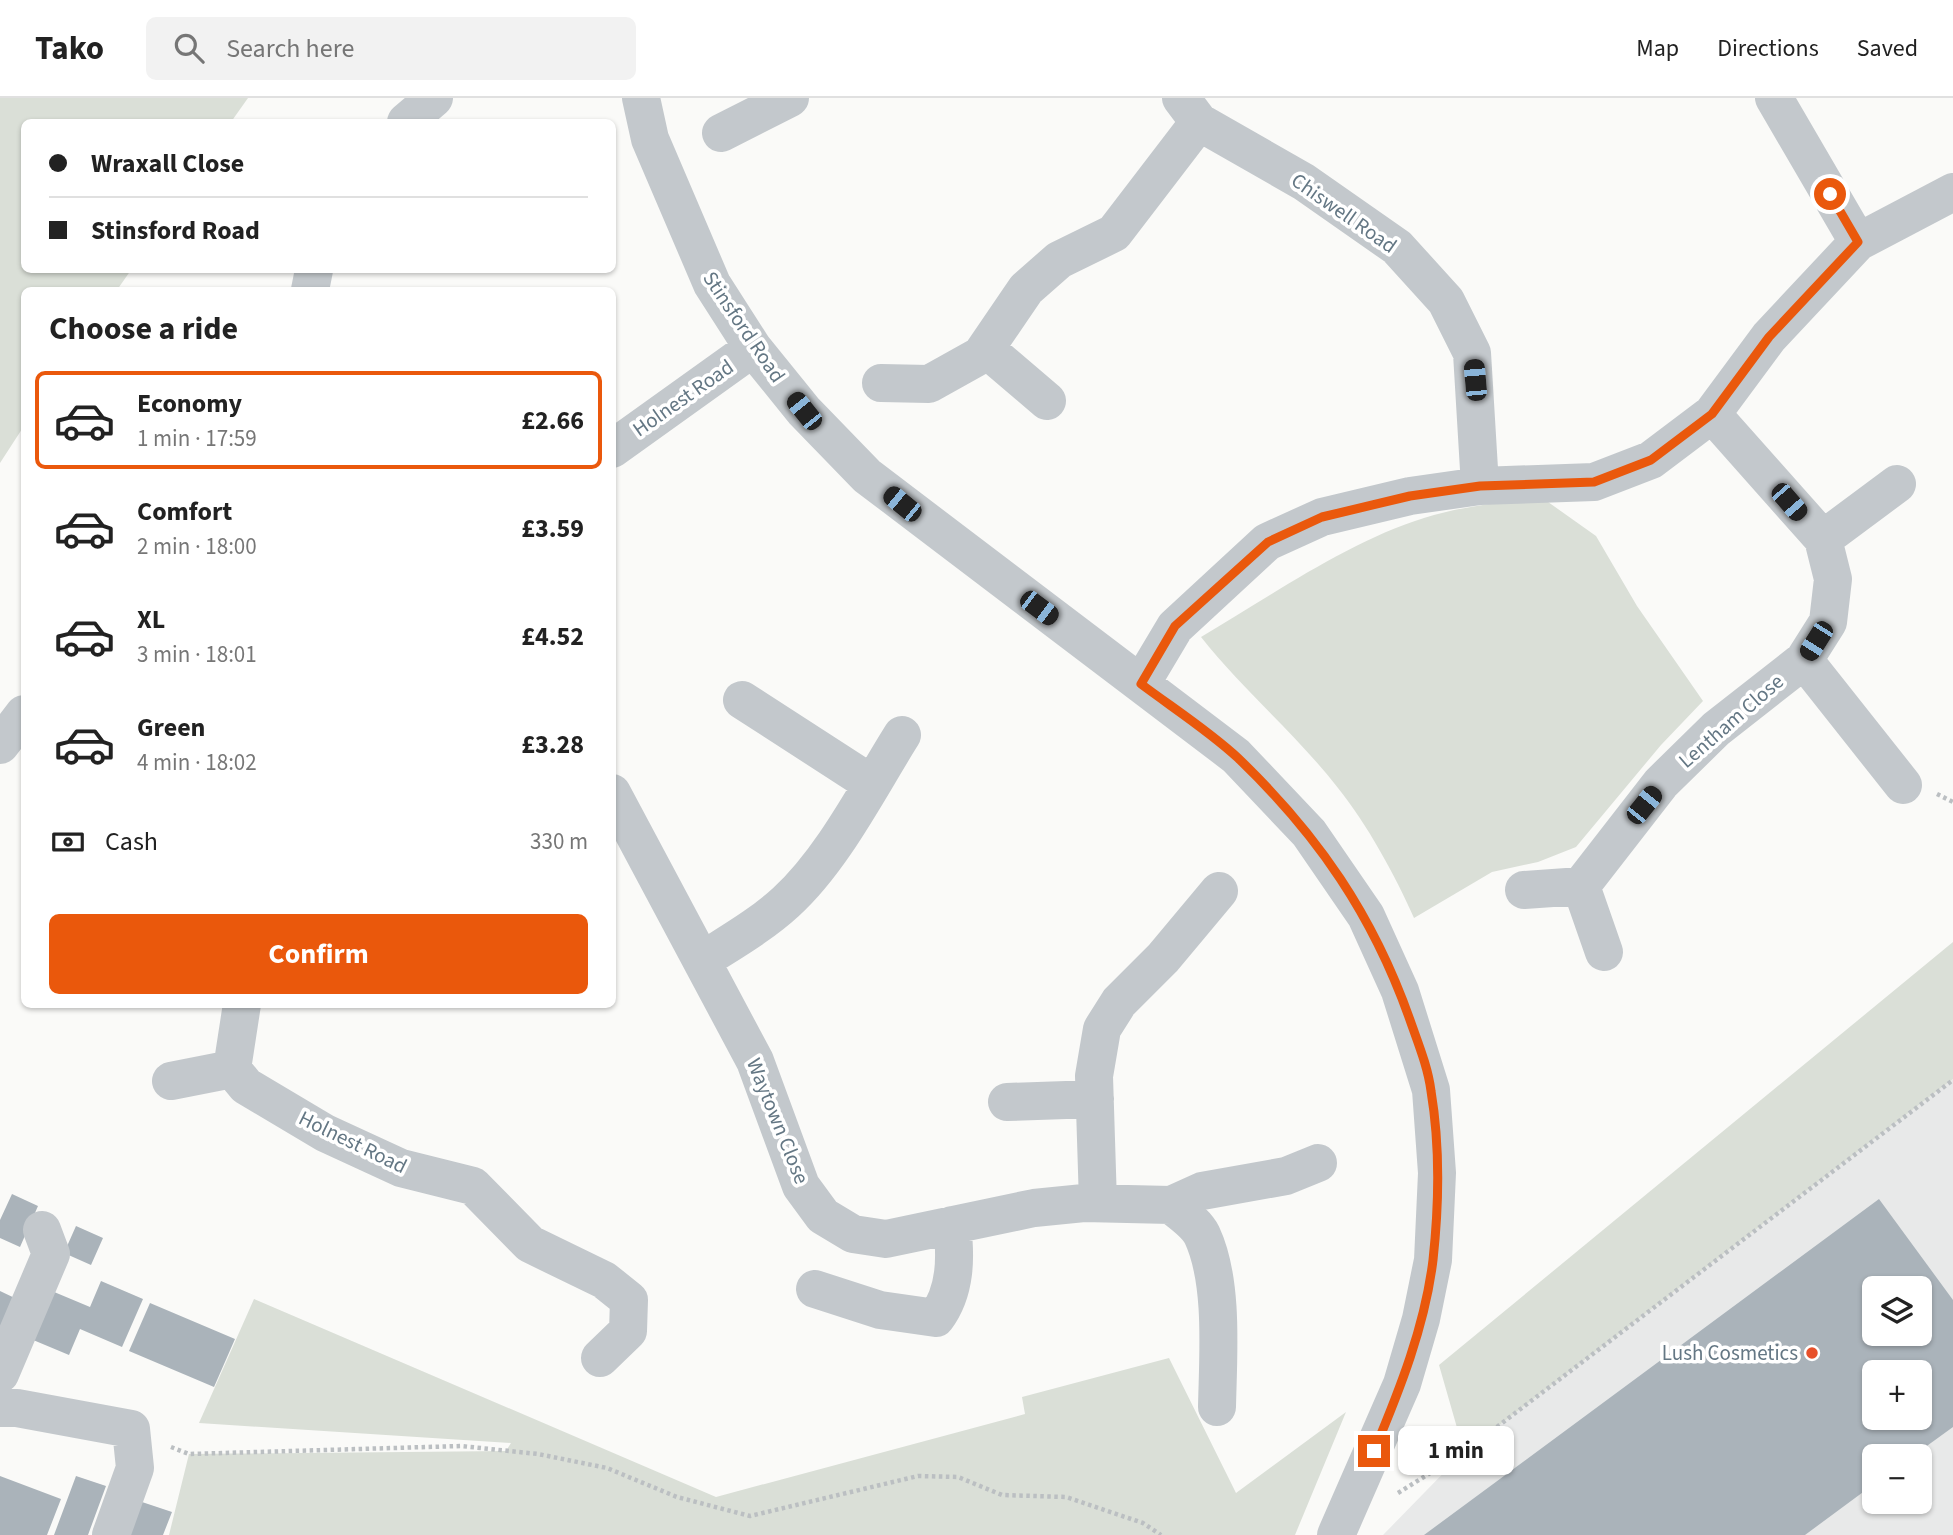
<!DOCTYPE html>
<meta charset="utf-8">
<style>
body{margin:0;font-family:"Source Sans 3",sans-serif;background:#f2f2f2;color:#222;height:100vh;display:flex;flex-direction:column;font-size:26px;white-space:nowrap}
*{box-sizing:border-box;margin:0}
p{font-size:23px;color:#767676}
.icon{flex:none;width:38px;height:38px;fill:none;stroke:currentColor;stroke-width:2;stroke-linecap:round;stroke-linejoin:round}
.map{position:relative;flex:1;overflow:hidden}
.sheet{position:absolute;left:21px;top:189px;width:595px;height:721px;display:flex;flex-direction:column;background:#fff;border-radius:10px;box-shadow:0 2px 5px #0004}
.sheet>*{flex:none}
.hud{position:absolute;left:21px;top:21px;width:595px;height:154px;border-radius:10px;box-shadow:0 2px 5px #0004;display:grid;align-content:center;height:154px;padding:0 28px;background:#fff}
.controls{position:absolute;left:1862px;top:1178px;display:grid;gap:14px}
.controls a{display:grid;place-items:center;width:70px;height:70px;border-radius:10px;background:#fff;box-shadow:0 2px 5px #0004;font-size:35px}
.end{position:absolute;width:32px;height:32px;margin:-16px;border:9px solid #ea580c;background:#fff;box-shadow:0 0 0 4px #fff}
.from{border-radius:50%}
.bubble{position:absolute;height:49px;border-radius:10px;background:#fff;box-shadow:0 2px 5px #0004;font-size:23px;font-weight:700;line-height:49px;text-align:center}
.car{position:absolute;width:21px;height:42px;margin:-21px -10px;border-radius:9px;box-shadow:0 0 5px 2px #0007;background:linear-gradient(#222 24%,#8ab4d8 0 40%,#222 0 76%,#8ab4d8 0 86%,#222 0)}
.hud b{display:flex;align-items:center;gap:24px;height:66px;font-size:26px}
.hud b+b{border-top:2px solid #e0e0e0}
.hud i{width:18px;height:18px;background:#222}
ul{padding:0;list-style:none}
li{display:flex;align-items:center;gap:21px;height:98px;margin:0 14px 10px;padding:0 14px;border:4px solid transparent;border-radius:10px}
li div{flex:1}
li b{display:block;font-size:26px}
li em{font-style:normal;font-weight:700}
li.current{border-color:#ea580c}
li>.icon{width:63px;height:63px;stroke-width:1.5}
h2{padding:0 28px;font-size:32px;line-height:84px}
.pay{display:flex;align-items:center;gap:18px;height:77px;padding:0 28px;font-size:26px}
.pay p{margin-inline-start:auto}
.button{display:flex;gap:14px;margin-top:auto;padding:14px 28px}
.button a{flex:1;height:80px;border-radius:10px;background:#ea580c;color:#fff;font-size:28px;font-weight:700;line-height:80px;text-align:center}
header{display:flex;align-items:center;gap:42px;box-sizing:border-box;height:98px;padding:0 35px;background:#fff;border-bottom:2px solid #e0e0e0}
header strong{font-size:33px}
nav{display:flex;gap:38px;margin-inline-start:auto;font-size:24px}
.search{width:490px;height:63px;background:#f2f2f2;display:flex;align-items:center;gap:18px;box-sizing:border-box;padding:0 24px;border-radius:10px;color:#767676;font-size:26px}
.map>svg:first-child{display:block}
</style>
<header>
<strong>Tako</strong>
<div class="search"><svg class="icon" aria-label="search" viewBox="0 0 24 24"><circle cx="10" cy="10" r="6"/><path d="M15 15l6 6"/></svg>Search here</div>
<nav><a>Map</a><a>Directions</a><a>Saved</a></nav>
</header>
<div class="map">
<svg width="1953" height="1437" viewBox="0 0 1953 1437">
<rect width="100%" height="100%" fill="#fafaf8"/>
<path fill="#e8e9e9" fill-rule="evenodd" d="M1953 981V1437H1383L1464 1354ZM1874 1190H1920V1236H1874ZM1874 1274H1920V1320H1874ZM1874 1358H1920V1404H1874Z"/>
<path fill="#dadfd7" d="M0 0H248L231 24H24V172H131L117 192H24V328L0 365Z
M1541 399 1596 438 1637 508 1703 603 1661 647 1576 749 1538 764 1492 774 1414 820C1395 777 1367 726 1338 690 1296 636 1243 592 1201 539 1271 498 1347 444 1424 420 1462 408 1502 404 1541 399Z
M1953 844V981L1464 1354 1439 1267Z
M254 1201 716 1399 1025 1316 1022 1299 1169 1260 1236 1395 1346 1314 1295 1437H169L189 1356 506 1353 511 1345 199 1325Z"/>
<path fill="#aab3ba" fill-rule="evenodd" d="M12 1096 38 1108 20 1149 0 1140V1122Z
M1879 1101 1953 1202V1329L1913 1358H1874V1386L1805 1437H1424ZM1874 1190H1920V1236H1874ZM1874 1274H1920V1320H1874Z
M76 1128 103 1140 91 1167 64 1155Z
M101 1183 143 1201 122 1249 80 1231 69 1257 26 1239 47 1191 90 1209Z
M0 1193 21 1203 0 1252Z
M150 1205 235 1241 214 1289 129 1253Z
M0 1378 61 1401 47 1437H0Z
M76 1378 106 1388 88 1437H54Z
M142 1404 172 1414 163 1437H130Z"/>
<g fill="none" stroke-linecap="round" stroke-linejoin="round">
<path stroke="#bbbfc2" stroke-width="4.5" stroke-dasharray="3.5 3.5" stroke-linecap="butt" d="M1937 696 1953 704
M171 1349 189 1356 461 1348 538 1356 607 1370 677 1399 750 1418 918 1378 958 1379 1002 1397 1066 1399 1143 1425 1161 1437
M1398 1395 1464 1354 1953 982"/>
<path stroke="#c3c8cc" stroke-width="38" d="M641 0 650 41 712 186 753 250 804 313 867 378 1236 658 1309 735 1366 818 1400 893 1431 992 1437 1075 1433 1162 1421 1221 1402 1286 1336 1437
M1181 0 1199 24 1304 84 1397 149 1446 203 1472 255 1480 388
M1774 0 1858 144
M406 24 434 0
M721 35 790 0
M310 192 314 172
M986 251 1047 303
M881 285 929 286 981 257 1026 191 1059 162 1114 135 1199 24
M612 351 753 250
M1823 441 1897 386
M1804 562 1903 687
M1141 586 1175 529 1267 444 1322 419 1410 398 1480 388 1594 384 1651 362 1712 316 1769 239 1858 144 1953 94
M742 602 872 686
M0 647 24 616
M612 695 755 963 801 1088 823 1118 853 1136 886 1141 1034 1110 1084 1105 1171 1107 1202 1093 1286 1078 1318 1065
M1524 792 1581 788
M1604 854 1581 788 1661 685 1716 631 1804 562 1828 524 1833 481 1823 441 1712 316
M703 862C731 844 761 827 786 804 833 761 868 691 902 637
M242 906 232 971 246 988 325 1035 401 1070 473 1088 530 1146 604 1182 629 1202 628 1233 600 1260
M171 983 232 971
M1007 1004 1095 1001
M1098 1105 1094 978 1102 931 1119 904 1163 860 1219 793
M1171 1107C1182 1116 1196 1125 1202 1137 1224 1184 1218 1258 1217 1309
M815 1191 880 1212 936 1220C956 1193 956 1159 952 1127
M0 1276 51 1156 42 1132
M0 1310H17L131 1331 135 1370 111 1437"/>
</g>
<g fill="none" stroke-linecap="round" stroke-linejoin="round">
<path stroke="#ea580c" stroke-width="9" d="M1374 1353C1400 1291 1425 1228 1433 1162 1439 1107 1440 1047 1431 993 1428 969 1418 945 1410 922 1373 817 1318 737 1238 660 1209 633 1173 610 1141 586L1175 528 1268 444 1322 419 1410 398 1480 388 1594 384 1651 362 1712 316 1769 239 1858 144 1830 96"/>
</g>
<circle fill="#e7512b" stroke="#fff" stroke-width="2.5" cx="1812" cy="1255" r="7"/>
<g text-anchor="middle" stroke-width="7" stroke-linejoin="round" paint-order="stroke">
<g font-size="21" fill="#647784" stroke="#fff">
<text transform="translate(1344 115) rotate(35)" y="7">Chiswell Road</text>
<text transform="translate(744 229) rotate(56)" y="7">Stinsford Road</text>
<text transform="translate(683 300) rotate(-35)" y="7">Holnest Road</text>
<text transform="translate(1731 623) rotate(-41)" y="7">Lentham Close</text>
<text transform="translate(778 1023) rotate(68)" y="7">Waytown Close</text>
<text transform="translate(353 1044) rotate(26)" y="7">Holnest Road</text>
</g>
<g font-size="21" fill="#647784" stroke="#fff" text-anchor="end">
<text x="1798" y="1262">Lush Cosmetics</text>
</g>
</g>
</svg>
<div class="controls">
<a><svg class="icon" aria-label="layers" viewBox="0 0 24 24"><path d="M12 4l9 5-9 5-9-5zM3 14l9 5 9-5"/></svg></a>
<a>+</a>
<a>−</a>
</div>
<i class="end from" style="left:1830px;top:96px"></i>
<i class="end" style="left:1374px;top:1353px"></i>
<div class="bubble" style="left:1398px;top:1328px;width:116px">1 min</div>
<i class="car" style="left:1475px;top:282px;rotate:355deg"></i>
<i class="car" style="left:804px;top:313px;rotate:321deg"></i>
<i class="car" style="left:1789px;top:404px;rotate:139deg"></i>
<i class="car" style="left:902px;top:406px;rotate:309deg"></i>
<i class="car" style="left:1039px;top:510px;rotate:127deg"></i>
<i class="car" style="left:1816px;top:543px;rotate:212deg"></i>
<i class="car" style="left:1644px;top:707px;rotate:39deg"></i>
<div class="hud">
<b><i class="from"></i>Wraxall Close</b>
<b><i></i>Stinsford Road</b>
</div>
<section class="sheet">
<h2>Choose a ride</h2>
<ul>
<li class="current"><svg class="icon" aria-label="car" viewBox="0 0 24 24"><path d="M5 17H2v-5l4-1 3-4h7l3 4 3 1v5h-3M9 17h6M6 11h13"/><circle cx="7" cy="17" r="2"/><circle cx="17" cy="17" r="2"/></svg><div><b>Economy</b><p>1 min · 17:59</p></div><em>£2.66</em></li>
<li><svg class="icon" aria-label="car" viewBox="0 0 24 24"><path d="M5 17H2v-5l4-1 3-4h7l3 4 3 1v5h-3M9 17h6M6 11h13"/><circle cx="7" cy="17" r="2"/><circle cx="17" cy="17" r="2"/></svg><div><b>Comfort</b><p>2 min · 18:00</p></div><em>£3.59</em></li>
<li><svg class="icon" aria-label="car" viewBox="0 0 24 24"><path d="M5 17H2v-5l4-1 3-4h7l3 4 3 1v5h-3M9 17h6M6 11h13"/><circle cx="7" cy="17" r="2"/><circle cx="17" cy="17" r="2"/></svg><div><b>XL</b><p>3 min · 18:01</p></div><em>£4.52</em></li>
<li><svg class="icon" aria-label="car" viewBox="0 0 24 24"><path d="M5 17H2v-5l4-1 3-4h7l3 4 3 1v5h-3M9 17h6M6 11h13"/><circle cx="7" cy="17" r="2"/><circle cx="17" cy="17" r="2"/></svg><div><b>Green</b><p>4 min · 18:02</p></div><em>£3.28</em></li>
</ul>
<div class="pay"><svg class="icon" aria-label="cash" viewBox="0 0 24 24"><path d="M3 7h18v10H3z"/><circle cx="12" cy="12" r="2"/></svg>Cash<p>330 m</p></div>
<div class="button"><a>Confirm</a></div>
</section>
</div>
